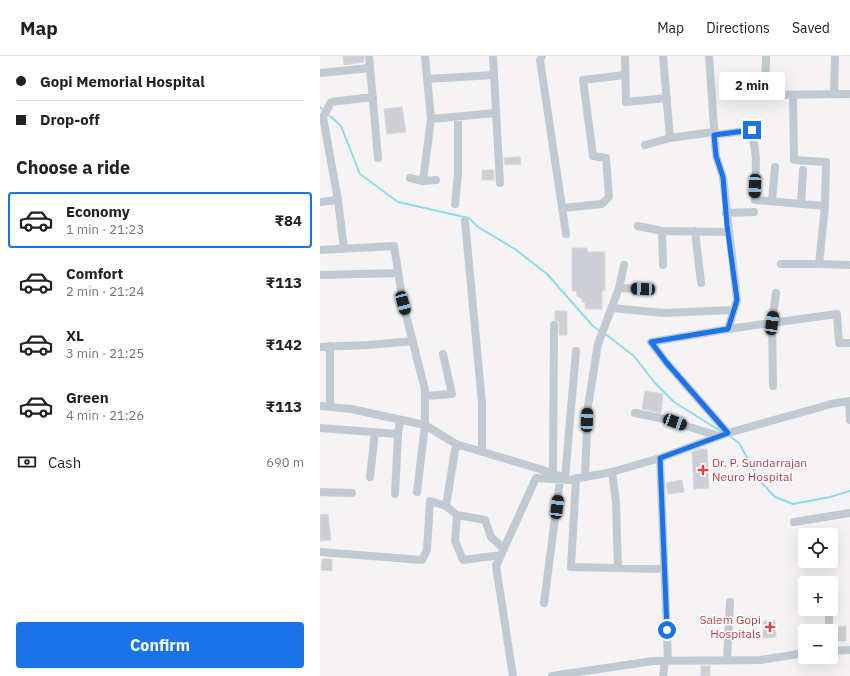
<!DOCTYPE html>
<meta charset="utf-8">
<style>
body{margin:0;font-family:"IBM Plex Sans",sans-serif;background:#f6f6f6;color:#202124;height:100vh;display:flex;flex-direction:column;font-size:15px;white-space:nowrap}
*{box-sizing:border-box;margin:0}
p{font-size:13px;color:#757577}
.icon{flex:none;width:22px;height:22px;fill:none;stroke:currentColor;stroke-width:2;stroke-linecap:round;stroke-linejoin:round}
.map{position:relative;flex:1;overflow:hidden}
.side{display:flex;flex-direction:column;background:#fff;width:320px}
.side>*{flex:none}
.banner{display:grid;align-content:center;height:88px;padding:0 16px;background:#fff}
.controls{position:absolute;left:478px;top:472px;display:grid;gap:8px}
.controls a{display:grid;place-items:center;width:40px;height:40px;border-radius:4px;background:#fff;box-shadow:0 4px 16px #0002;font-size:20px}
.end{position:absolute;width:18px;height:18px;margin:-9px;border:5px solid #1a73e8;background:#fff;box-shadow:0 0 0 2px #fff}
.from{border-radius:50%}
.bubble{position:absolute;height:28px;border-radius:4px;background:#fff;box-shadow:0 4px 16px #0002;font-size:13px;font-weight:700;line-height:28px;text-align:center}
.car{position:absolute;width:12px;height:24px;margin:-12px -6px;border-radius:5px;box-shadow:0 0 3px 1px #0007;background:linear-gradient(#222 24%,#8ab4d8 0 40%,#222 0 76%,#8ab4d8 0 86%,#222 0)}
.banner b{display:flex;align-items:center;gap:14px;height:38px;font-size:15px}
.banner b+b{border-top:1px solid #e0e0e0}
.banner i{width:10px;height:10px;background:#202124}
ul{padding:0;list-style:none}
li{display:flex;align-items:center;gap:12px;height:56px;margin:0 8px 6px;padding:0 8px;border:2px solid transparent;border-radius:4px}
li div{flex:1}
li b{display:block;font-size:15px}
li em{font-style:normal;font-weight:700}
li.current{border-color:#1a73e8}
li>.icon{width:36px;height:36px;stroke-width:1.5}
h2{padding:0 16px;font-size:18px;line-height:48px}
.pay{display:flex;align-items:center;gap:10px;height:44px;padding:0 16px;font-size:15px}
.pay p{margin-inline-start:auto}
.button{display:flex;gap:8px;margin-top:auto;padding:8px 16px}
.button a{flex:1;height:46px;border-radius:4px;background:#1a73e8;color:#fff;font-size:16px;font-weight:700;line-height:46px;text-align:center}
header{display:flex;align-items:center;gap:24px;box-sizing:border-box;height:56px;padding:0 20px;background:#fff;border-bottom:1px solid #e0e0e0}
header strong{font-size:19px}
nav{display:flex;gap:22px;margin-inline-start:auto;font-size:14px}
main{display:flex;flex:1;min-height:0}
.map>svg:first-child{display:block}
</style>
<header>
<strong>Map</strong>
<nav><a>Map</a><a>Directions</a><a>Saved</a></nav>
</header>
<main>
<section class="side">
<div class="banner">
<b><i class="from"></i>Gopi Memorial Hospital</b>
<b><i></i>Drop-off</b>
</div>
<h2>Choose a ride</h2>
<ul>
<li class="current"><svg class="icon" aria-label="car" viewBox="0 0 24 24"><path d="M5 17H2v-5l4-1 3-4h7l3 4 3 1v5h-3M9 17h6M6 11h13"/><circle cx="7" cy="17" r="2"/><circle cx="17" cy="17" r="2"/></svg><div><b>Economy</b><p>1 min · 21:23</p></div><em>₹84</em></li>
<li><svg class="icon" aria-label="car" viewBox="0 0 24 24"><path d="M5 17H2v-5l4-1 3-4h7l3 4 3 1v5h-3M9 17h6M6 11h13"/><circle cx="7" cy="17" r="2"/><circle cx="17" cy="17" r="2"/></svg><div><b>Comfort</b><p>2 min · 21:24</p></div><em>₹113</em></li>
<li><svg class="icon" aria-label="car" viewBox="0 0 24 24"><path d="M5 17H2v-5l4-1 3-4h7l3 4 3 1v5h-3M9 17h6M6 11h13"/><circle cx="7" cy="17" r="2"/><circle cx="17" cy="17" r="2"/></svg><div><b>XL</b><p>3 min · 21:25</p></div><em>₹142</em></li>
<li><svg class="icon" aria-label="car" viewBox="0 0 24 24"><path d="M5 17H2v-5l4-1 3-4h7l3 4 3 1v5h-3M9 17h6M6 11h13"/><circle cx="7" cy="17" r="2"/><circle cx="17" cy="17" r="2"/></svg><div><b>Green</b><p>4 min · 21:26</p></div><em>₹113</em></li>
</ul>
<div class="pay"><svg class="icon" aria-label="cash" viewBox="0 0 24 24"><path d="M3 7h18v10H3z"/><circle cx="12" cy="12" r="2"/></svg>Cash<p>690 m</p></div>
<div class="button"><a>Confirm</a></div>
</section>
<div class="map">
<svg width="530" height="620" viewBox="0 0 530 620">
<rect width="100%" height="100%" fill="#f5f3f3"/>
<g fill="none" stroke-linecap="round" stroke-linejoin="round">
<path stroke="#90daee" stroke-width="2" d="M0 51 2 53
M10 60 21 70 40 118 78 146 149 162 158 171 195 193 227 218 273 270 280 275
M284 277 314 300 334 326 354 346 402 376
M408 379 419 387 440 425 455 441 473 448 510 441 530 435"/>
</g>
<path fill="#cdcfd5" stroke="#d7d9de" d="M23 0H44V6L24 9Z
M82 51 86 76 67 78 64 53Z
M200 101 201 108 185 109 184 102Z
M162 114H174V124H162Z
M252 192H267V196H285V235H282V253H265V246H262V243L257 240 256 235H252Z
M235 255H247V279H239V266L235 264Z
M325 335 343 338 341 357 322 353Z
M380 393H387L389 432 374 433 372 396Z
M362 424 364 436 348 438 346 427Z
M8 458 11 484 0 485V459Z
M2 503H12V515L1 514Z
M455 564 456 581 443 582V565Z
M526 570V585H514V571Z
M381 610H390V620H381Z"/>
<g fill="none" stroke-linecap="round" stroke-linejoin="round">
<path stroke="#c1cad2" stroke-width="8" d="M49 0 58 102
M105 0 111 63 176 57
M173 0 180 127
M222 0 220 4 246 178
M305 0 306 46 347 42
M343 0 350 82
M389 0 396 100 403 121 417 244 408 273 517 258 519 287H530
M446 0 445 39 530 38
M0 17 50 12
M107 23 174 19
M514 38 515 0
M473 39 474 104 506 106 505 150
M394 79 432 74 436 102 435 144 505 150 499 208 530 209
M325 89 350 82 393 76
M90 122 103 125 116 124
M103 125 111 63
M452 145 455 111
M0 146 18 144
M135 148 138 118V61
M481 148 483 114
M242 152 282 148 289 141 286 102 273 100 263 24 305 19
M406 157 434 156
M145 165 162 347V396
M318 170 342 175 408 176
M342 175 343 209
M375 175 381 227
M24 193 18 144 3 61 11 46 53 41
M0 194 74 190 83 247 105 334V369L97 436
M461 208H499
M0 219 78 217
M299 232 323 233
M292 252 344 257 414 254
M408 273 331 286 346 306 408 377
M10 290V351
M0 291 48 289 93 285
M453 330 452 267 456 237
M105 340 132 338 123 298
M529 345 530 364
M0 350 31 353 105 369 136 388 223 414 242 421
M315 357 340 362 399 380
M0 372 78 378 80 364
M340 402 348 605
M292 416 296 446 298 512
M233 418 234 269
M50 421 55 376
M265 421 268 350 278 288 299 232 304 209
M245 422 256 295
M256 422 251 511 344 513
M0 436 32 437
M75 438 78 378
M126 450 136 388
M137 459 135 485 143 504 181 499
M474 466 530 457
M0 496 102 504 107 494 110 445 126 450 137 459 165 464 171 481 184 493
M224 547 240 424
M509 553V575
M511 595 530 594
M407 604 410 546
M193 620 176 510 216 422 248 424 292 416 340 402 408 377 515 347 530 345
M232 620 333 605 440 604 485 597
M343 620 345 605"/>
</g>
<g fill="none" stroke-linecap="round" stroke-linejoin="round">
<path stroke="#1a73e8" stroke-width="5" d="M347 574 340 402 408 377 346 306 331 286 408 273 417 244 407 169 403 121 396 100 394 79 432 74"/>
</g>
<g fill="#e0444e" stroke="#fff" stroke-width="1.5">
<path d="M381 408h4v4h4v4h-4v4h-4v-4h-4v-4h4z"/>
<path d="M448 565h4v4h4v4h-4v4h-4v-4h-4v-4h4z"/>
</g>
<g text-anchor="middle" stroke-width="3" stroke-linejoin="round" paint-order="stroke">
<g font-size="12" fill="#be3a42" stroke="#fff" text-anchor="start">
<text x="392" y="411">Dr. P. Sundarrajan<tspan x="392" dy="14">Neuro Hospital</tspan></text>
<text x="441" y="568" text-anchor="end">Salem Gopi<tspan x="441" dy="14">Hospitals</tspan></text>
</g>
</g>
</svg>
<div class="controls">
<a><svg class="icon" aria-label="locate" viewBox="0 0 24 24"><circle cx="12" cy="12" r="6"/><path d="M12 2v4M12 18v4M2 12h4M18 12h4"/></svg></a>
<a>+</a>
<a>−</a>
</div>
<i class="end from" style="left:347px;top:574px"></i>
<i class="end" style="left:432px;top:74px"></i>
<div class="bubble" style="left:399px;top:16px;width:66px">2 min</div>
<i class="car" style="left:435px;top:130px;rotate:182deg"></i>
<i class="car" style="left:323px;top:233px;rotate:272deg"></i>
<i class="car" style="left:83px;top:247px;rotate:165deg"></i>
<i class="car" style="left:452px;top:267px;rotate:8deg"></i>
<i class="car" style="left:267px;top:364px;rotate:2deg"></i>
<i class="car" style="left:355px;top:366px;rotate:110deg"></i>
<i class="car" style="left:237px;top:451px;rotate:7deg"></i>
</div>
</main>
